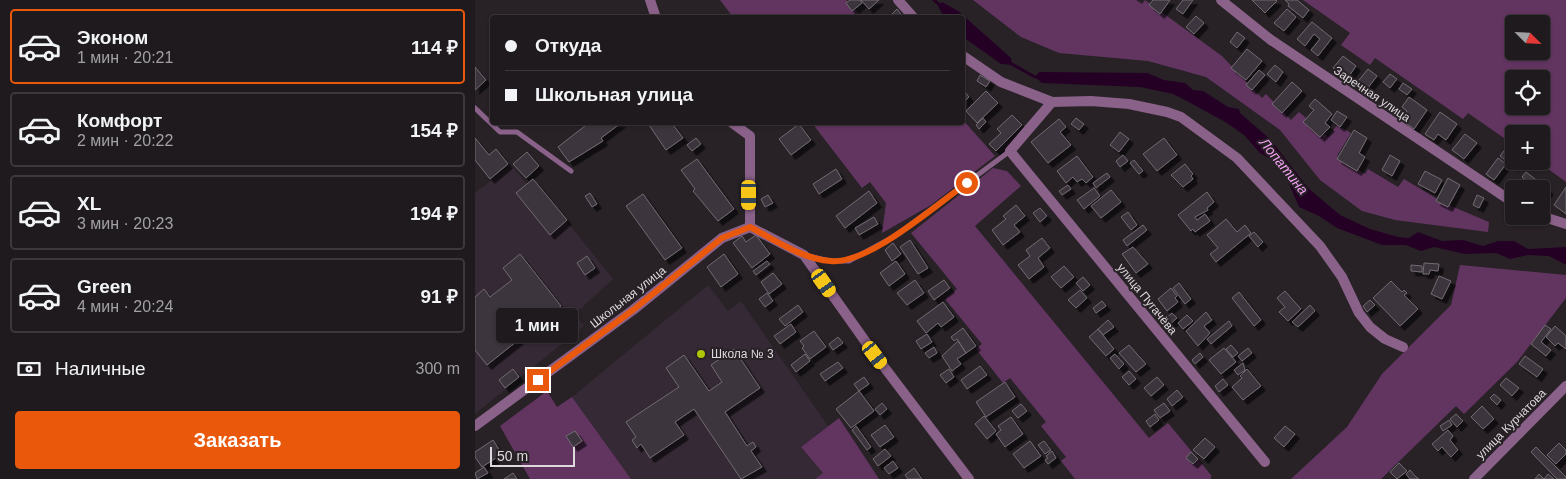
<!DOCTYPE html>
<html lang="ru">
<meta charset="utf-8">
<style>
body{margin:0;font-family:Arial,sans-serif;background:#262326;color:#f1f3f6;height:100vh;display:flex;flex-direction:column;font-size:19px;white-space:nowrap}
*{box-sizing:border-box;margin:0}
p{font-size:16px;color:#a1a1a4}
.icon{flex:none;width:28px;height:28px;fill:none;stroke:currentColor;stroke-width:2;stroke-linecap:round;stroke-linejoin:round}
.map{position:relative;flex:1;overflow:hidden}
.sheet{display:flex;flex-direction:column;background:#1e1a1d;width:475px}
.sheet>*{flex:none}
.guide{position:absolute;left:15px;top:15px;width:475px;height:110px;border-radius:5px;box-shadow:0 1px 4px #0004,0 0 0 1px #3c383b;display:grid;align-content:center;height:110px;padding:0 15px;background:#1e1a1d}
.needle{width:32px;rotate:114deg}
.tools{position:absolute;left:1030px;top:15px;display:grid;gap:10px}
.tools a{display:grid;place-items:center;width:45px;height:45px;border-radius:5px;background:#1e1a1d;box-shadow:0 1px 4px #0004,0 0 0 1px #3c383b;font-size:25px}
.scale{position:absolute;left:15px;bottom:12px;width:85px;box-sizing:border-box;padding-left:5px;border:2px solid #ddd9dd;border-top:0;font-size:14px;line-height:18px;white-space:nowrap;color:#ddd9dd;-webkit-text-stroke:4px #282227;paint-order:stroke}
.end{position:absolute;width:22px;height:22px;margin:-11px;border:6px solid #ea580c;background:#fff;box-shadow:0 0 0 2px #fff}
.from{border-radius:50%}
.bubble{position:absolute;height:35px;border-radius:5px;background:#1e1a1d;box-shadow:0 1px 4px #0004,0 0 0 1px #3c383b;font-size:16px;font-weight:600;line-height:35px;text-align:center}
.car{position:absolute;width:15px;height:30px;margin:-15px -8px;border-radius:6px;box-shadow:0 0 4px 1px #0007;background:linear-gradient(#f5c518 24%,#345 0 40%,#f5c518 0 76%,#345 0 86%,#f5c518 0)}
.guide b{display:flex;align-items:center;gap:18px;height:48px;font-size:19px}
.guide b+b{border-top:1px solid #3c383b}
.guide i{width:12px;height:12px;background:#f1f3f6}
ul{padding:9px 0 0;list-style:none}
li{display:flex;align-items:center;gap:15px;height:75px;margin:0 10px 8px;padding:0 5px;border:2px solid #3c383b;border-radius:5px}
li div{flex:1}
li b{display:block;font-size:19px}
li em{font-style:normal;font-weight:600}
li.current{border-color:#ea580c}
li>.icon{width:45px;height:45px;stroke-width:1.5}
.pay{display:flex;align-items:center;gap:12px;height:55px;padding:0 15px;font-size:19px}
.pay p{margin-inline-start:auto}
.primary-button{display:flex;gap:10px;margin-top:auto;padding:10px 15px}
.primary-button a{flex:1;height:58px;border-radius:5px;background:#ea580c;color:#fff;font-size:20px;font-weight:600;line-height:58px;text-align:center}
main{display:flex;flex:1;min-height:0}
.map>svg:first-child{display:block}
</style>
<main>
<section class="sheet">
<ul>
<li class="current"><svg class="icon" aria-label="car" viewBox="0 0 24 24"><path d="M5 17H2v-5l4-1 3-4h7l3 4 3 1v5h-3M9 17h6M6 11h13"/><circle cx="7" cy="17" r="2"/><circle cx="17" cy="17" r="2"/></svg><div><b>Эконом</b><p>1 мин · 20:21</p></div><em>114 ₽</em></li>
<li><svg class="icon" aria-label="car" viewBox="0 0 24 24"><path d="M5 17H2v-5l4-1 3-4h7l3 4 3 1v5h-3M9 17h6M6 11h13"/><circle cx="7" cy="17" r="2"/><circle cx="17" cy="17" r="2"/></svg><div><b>Комфорт</b><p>2 мин · 20:22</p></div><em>154 ₽</em></li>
<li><svg class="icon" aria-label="car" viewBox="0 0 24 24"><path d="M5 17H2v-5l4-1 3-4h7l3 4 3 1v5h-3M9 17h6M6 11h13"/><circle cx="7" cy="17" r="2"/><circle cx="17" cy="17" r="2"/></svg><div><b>XL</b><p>3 мин · 20:23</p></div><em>194 ₽</em></li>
<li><svg class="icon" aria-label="car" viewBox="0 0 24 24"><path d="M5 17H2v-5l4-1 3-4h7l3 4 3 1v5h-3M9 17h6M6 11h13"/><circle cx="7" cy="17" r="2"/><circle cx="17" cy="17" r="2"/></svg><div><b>Green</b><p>4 мин · 20:24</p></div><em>91 ₽</em></li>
</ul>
<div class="pay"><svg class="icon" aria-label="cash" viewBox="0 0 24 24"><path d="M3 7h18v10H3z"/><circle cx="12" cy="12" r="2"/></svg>Наличные<p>300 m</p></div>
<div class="primary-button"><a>Заказать</a></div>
</section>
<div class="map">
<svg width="1091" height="479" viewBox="0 0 1091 479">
<defs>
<filter id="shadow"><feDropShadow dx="4.5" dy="4.5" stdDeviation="0" flood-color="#0009"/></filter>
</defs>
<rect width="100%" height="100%" fill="#282227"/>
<path fill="#342934" d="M36 165 52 184 58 179 138 279 100 314 109 326 0 414V193Z
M233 285 253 311 266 301 353 426 326 447 348 473 340 479H156L97 397Z"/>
<path fill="#623561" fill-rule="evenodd" d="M245 0H371L387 17H258Z
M498 0H661L667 4 670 0 747 56 787 98 791 94 816 120 824 112 853 137 862 125 876 133 862 156 890 174 893 169 923 187 929 179 969 203 1014 222 1013 232 920 220 887 211 845 180 805 130 731 77 673 61 584 53 546 37Z
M828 0H1091V182L1062 161H1066V134H1039V145L993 113 988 119 900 58 895 65 866 45 875 33ZM1039 24H1066V51H1039ZM1039 79H1066V106H1039Z
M488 120 520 156 456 205 407 233 411 203 395 182 387 188 337 123 488 122Z
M518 168 532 171 546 186 500 226 674 438 693 423 736 475V479H600L586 461 591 457 566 426 571 422 535 378 528 383 501 349 507 344 470 299 482 289 436 233Z
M985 265 1091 275V298L1042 362 989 414 981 406 906 479H816L872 427 907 374 976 305Z
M72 391 82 407 97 397 156 479H55L25 426Z
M364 418 404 479H340L348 473 326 447Z"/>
<path fill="#250025" d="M467 2 483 11 536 58 537 65 526 64 488 37V18L469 17 463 6Z
M564 72 672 73 689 80 710 83 718 90 728 91 753 107 764 109 765 113 795 139 833 188 865 215 895 229 923 237 934 238 943 232 967 241 988 240 1008 246 1023 241H1039L1053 249 1091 247V265L1074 256 1053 255 1035 259 1021 253 990 254 959 247 946 251 931 245H907L862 228 844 216 824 207 810 174 799 161 785 153 769 135 752 123 712 101 698 94 665 87 567 83 560 77Z"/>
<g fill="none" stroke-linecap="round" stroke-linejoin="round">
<path stroke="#250025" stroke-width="3" d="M459 0 466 6
M535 63 560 77H565"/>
</g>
<path fill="#3d363d" stroke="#716a71" filter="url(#shadow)" d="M375 0H385L387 3 377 11 371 3Z
M386 0H404L394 9Z
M678 0H695L685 14 674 5Z
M708 0H718L708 14 701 9Z
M777 0H801L802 1 790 13Z
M810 0H822L834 10 828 18 813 6 814 4Z
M422 9 429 18H413Z
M812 9 821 17 809 31 799 23Z
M721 16 729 23 719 34 711 27Z
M837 22 857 38 843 56 836 50 845 39 839 34 830 46 822 39Z
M762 32 770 38 762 48 755 42Z
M772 49 787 61 771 80 756 68Z
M868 56 881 66 872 79 858 68Z
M800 65 808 72 801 82 792 74Z
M0 67 11 80 0 90Z
M893 69 902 76 889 93 880 85Z
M784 70 790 75 777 90 771 85Z
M915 74 922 79 915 88 908 82Z
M505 75 515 81 511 87 502 81Z
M817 82 827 91 807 113 797 104Z
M928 83 937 89 932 95 924 89Z
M489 91 494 97 488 103V92Z
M511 91 523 103 502 123 491 111Z
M934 97 952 110 939 129 926 120 932 111 927 107Z
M840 99 857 114 850 123 855 127 845 137 828 122 839 110 834 106Z
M862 111 872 117 865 127 856 120Z
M965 112 982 124 971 140 963 134 959 140 950 134Z
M537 115 547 125 521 151 514 144 526 133 522 129Z
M508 118 511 122 504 129 501 125Z
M601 118 609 124 604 130 596 124Z
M584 119 591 127 585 132 596 145 573 163 556 142Z
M115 122 146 123 126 138 128 141 94 162 83 147Z
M172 122H196L208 138 191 150Z
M324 124 336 140 316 155 304 139Z
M879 130 892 138 884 153 890 157 882 171 862 159Z
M645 132 654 139 644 152 635 145Z
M990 134 1002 143 989 159 977 150Z
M0 138 14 155 21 149 33 164 15 179 0 160Z
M221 138 226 144 217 151 212 145Z
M689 138 702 155 682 171 668 154Z
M1032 147 1039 153V161H1043L1039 167 1025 156Z
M52 152 64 166 51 178 38 164Z
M648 155 653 161 645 167 641 161Z
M915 155 925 161 917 176 907 170Z
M602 156 618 177 611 183 607 179 602 182 598 177 591 183 582 171Z
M1023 158 1031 164 1019 180 1011 174Z
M222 159 259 209 243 221 218 191 220 189 206 170Z
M659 160 668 171 664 174 655 163Z
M710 164 718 174 716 176 718 179 708 187 696 175Z
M361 169 367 179 344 194 338 184Z
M950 171 967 180 960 193 943 184Z
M1051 172 1074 190 1070 195 1066 189H1058L1059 187 1047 177Z
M632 173 635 177 621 188 618 183Z
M973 178 985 185 973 207 961 201Z
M58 179 92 220 75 235 41 193Z
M1047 179 1054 185 1051 189H1039Z
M593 185 596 189 587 195 584 191Z
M1091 187V214L1079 205Z
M619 188 625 196 609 209 602 200Z
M636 190 646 202 626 218 616 206Z
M394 191 402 203 370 228 361 216Z
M732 192 739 202 732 208 733 210 720 217 722 220 730 214 735 221 720 232 718 229 716 231 703 215Z
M115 193 122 204 117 207 110 196Z
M168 194 207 248 190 260 151 206Z
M293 195 298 203 290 207 286 199Z
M1002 195 1009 198 1004 208 998 205Z
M541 205 550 216 539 225 545 232 528 245 517 230 531 219 528 216Z
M565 208 572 216 565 222 558 213Z
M653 212 662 225 656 230 646 217Z
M399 217 403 224 384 235 380 228Z
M751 219 762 232 770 225 776 233 741 262 735 254 743 248 732 235Z
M668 225 672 230 652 246 648 240Z
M779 232 788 242 783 247 774 236Z
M281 235 295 254 277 268 258 243 267 236 271 242Z
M567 238 575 248 563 258 569 267 554 279 543 265 555 256 551 250Z
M435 240 453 268 443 274 425 247Z
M418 243 426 254 417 261 410 250Z
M658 247 673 264 661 273 647 254Z
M45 254 86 306 12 365 0 350V297L9 289 15 297 37 280 28 268Z
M249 254 263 274 246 287 232 267Z
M112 256 120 268 110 275 102 263Z
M292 261 295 264 281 275 278 271Z
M421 261 430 274 414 286 405 273Z
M949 263 964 264 963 271 955 270 954 274H948Z
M936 265 947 266V272L936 271Z
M589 266 599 277 586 288 576 277Z
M298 273 307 284 294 294 286 282Z
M964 276 976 281 967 299 956 294Z
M608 277 615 285 608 291 601 283Z
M440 280 449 293 432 305 422 293Z
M469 280 475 288 459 300 453 291Z
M916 281 927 292 929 290 932 293 929 295 943 309 925 326 898 298Z
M704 283 716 299 710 304 698 288Z
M696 288 702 296 700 298 703 302 692 311 683 299Z
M605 290 612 298 601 308 593 300Z
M810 291 826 309 813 321 804 312 810 307 802 298Z
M764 292 786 320 779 326 757 298Z
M292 293 298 301 290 307 284 299Z
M895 300 900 305 892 312 888 306Z
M627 301 631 306 621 313 618 308Z
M468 302 479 317 466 327 463 323 451 333 442 321Z
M323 305 328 312 310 326 304 319Z
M835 305 840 311 823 327 817 322Z
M731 312 737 320 729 326 735 333 723 346 711 331Z
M697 313 702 318 694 325 689 320Z
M712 315 718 321 708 329 703 323Z
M633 320 639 327 628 335 623 329Z
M754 321 757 326 736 344 732 339Z
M316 324 321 332 305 344 299 336Z
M1070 325 1076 329 1066 342 1076 350 1071 356 1056 344Z
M1080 326 1091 336V349L1083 343 1080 346 1071 337Z
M488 328 501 346 491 353 482 339 479 341 476 337Z
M623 329 639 349 631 356 614 337Z
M339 331 351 347 335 359 327 348 329 346 325 341Z
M452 334 457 342 446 349 441 341Z
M363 337 368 343 358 350 354 344Z
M483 341 491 353 482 359 486 364 477 371 467 356Z
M654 345 671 364 661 372 644 353Z
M756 345 763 353 758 357 751 349Z
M459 347 462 353 454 358 450 353Z
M749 348 761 362 746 374 734 360Z
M773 348 777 353 767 361 763 356Z
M259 349 285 388 250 412 272 446 278 442 281 447 276 451 287 467 266 479 219 409 200 422 209 435 175 458 166 444 162 448 157 440 161 437 151 422 204 387 191 368 209 355 234 391 247 382 236 365Z
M725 353 728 357 720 364 717 360Z
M330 354 335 361 321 372 316 365Z
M640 354 649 364 644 369 635 358Z
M1050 356 1068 369 1062 377 1044 364Z
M363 362 368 368 350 381 345 374Z
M768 363 770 370 763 375 759 370Z
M505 366 512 375 492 389 486 380Z
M38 369 44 377 30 388 24 380Z
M474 369 479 377 471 383 465 375Z
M772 369 786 386 768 400 757 387 767 378 765 376Z
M654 371 661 379 654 385 647 377Z
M389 377 394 384 384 391 379 384Z
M682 377 689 385 676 396 669 388Z
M1031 378 1044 388 1037 396 1025 385Z
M748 379 753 385 744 392 740 386Z
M530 382 540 397 511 417 501 402Z
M702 390 708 397 697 406 692 399Z
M384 391 399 411 376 428 361 409Z
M1019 394 1026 400 1022 405 1015 398Z
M407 403 412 409 405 415 400 409Z
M689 403 695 411 685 418 679 410Z
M546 404 552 411 543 418 537 411Z
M1007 406 1019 419 1008 429 996 417Z
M680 414 684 420 675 427 671 421Z
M981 414 988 421 982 427 975 419Z
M509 416 521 431 512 439 500 424Z
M536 417 548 434 530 447 521 434 526 430 523 426Z
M974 420 977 425 968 431 965 426Z
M410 425 419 437 405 447 396 435Z
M381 426 396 447 392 450 377 430Z
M810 426 820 434 809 447 799 438Z
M973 430 978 436 975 440 983 450 976 457 967 447 963 451 957 444Z
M100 431 107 441 98 447 91 436Z
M730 438 740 447 729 459 718 450Z
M18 440 27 454 7 467 0 457V452Z
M555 441 566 456 549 468 538 454Z
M569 441 576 450 570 454 563 445Z
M1084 443 1091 450V454L1081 464 1072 455Z
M1061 447 1091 477V479H1082L1056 452Z
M410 449 416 456 403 466 398 459Z
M577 451 581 458 573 464 570 460 573 458 571 456Z
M716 452 723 459 718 464 711 458Z
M418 461 423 468 414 474 409 468Z
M924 463 932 471 922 479 915 472Z
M9 467 13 473 2 479 0 473Z
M439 468 447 479H433L430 475Z
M935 470 940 476 944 479H935L931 474Z
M38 473 42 479H29Z
M1064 474 1069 479 1073 474 1079 479H1060Z"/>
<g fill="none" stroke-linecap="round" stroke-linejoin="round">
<path stroke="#8a6189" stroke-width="5" d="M0 108 25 132H42L96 171
M329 255 355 261H374L420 236 535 151"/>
<path stroke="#8a6189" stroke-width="10" d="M175 0 181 18
M423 0 439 18
M746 0 796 40 1039 203
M488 56 526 82 577 102 616 101 654 104 692 112 706 117 762 158 845 246 867 277 884 313 895 327 910 339 928 347
M577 102 535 151 790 462
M256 122 275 136V227L329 255 400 355 494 479
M1066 216 1091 224
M0 426 158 310 247 238 275 227
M999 479 1091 386"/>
</g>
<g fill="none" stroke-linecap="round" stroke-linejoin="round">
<path stroke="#ea580c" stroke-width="6" d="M63 380 158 310 247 238 275 227C300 240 327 259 356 261 393 265 461 205 492 183"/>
</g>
<circle fill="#afc506" stroke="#282227" stroke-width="2" cx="226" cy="354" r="5"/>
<g text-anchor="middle" stroke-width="4" stroke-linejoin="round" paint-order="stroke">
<g font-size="12" fill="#ddd9dd" stroke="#282227">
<text transform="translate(897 94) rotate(34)" y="4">Заречная улица</text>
<text transform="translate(153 297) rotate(-38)" y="4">Школьная улица</text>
<text transform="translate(672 299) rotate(51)" y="4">улица Пугачёва</text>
<text transform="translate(1036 424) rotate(-45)" y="4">улица Курчатова</text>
</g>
<g font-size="12" fill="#ddd9dd" stroke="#282227" text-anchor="start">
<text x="236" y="358">Школа № 3</text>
</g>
<g font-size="14" font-style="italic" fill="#f7a4f5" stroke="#282227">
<text transform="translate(809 166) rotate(51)" y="5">Лопатина</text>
</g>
</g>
</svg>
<div class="tools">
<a><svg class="needle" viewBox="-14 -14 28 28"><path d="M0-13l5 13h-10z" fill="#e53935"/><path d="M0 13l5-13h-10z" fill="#a1a1a4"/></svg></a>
<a><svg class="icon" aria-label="locate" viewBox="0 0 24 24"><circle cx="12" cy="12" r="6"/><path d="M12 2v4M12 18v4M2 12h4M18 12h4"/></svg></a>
<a>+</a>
<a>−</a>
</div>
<div class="scale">50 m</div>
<i class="end from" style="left:492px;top:183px"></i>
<i class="end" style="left:63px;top:380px"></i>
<div class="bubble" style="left:21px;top:308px;width:82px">1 мин</div>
<i class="car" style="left:274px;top:195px;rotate:180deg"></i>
<i class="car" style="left:349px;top:283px;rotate:145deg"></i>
<i class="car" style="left:400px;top:355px;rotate:143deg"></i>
<div class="guide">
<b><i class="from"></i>Откуда</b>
<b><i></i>Школьная улица</b>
</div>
</div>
</main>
